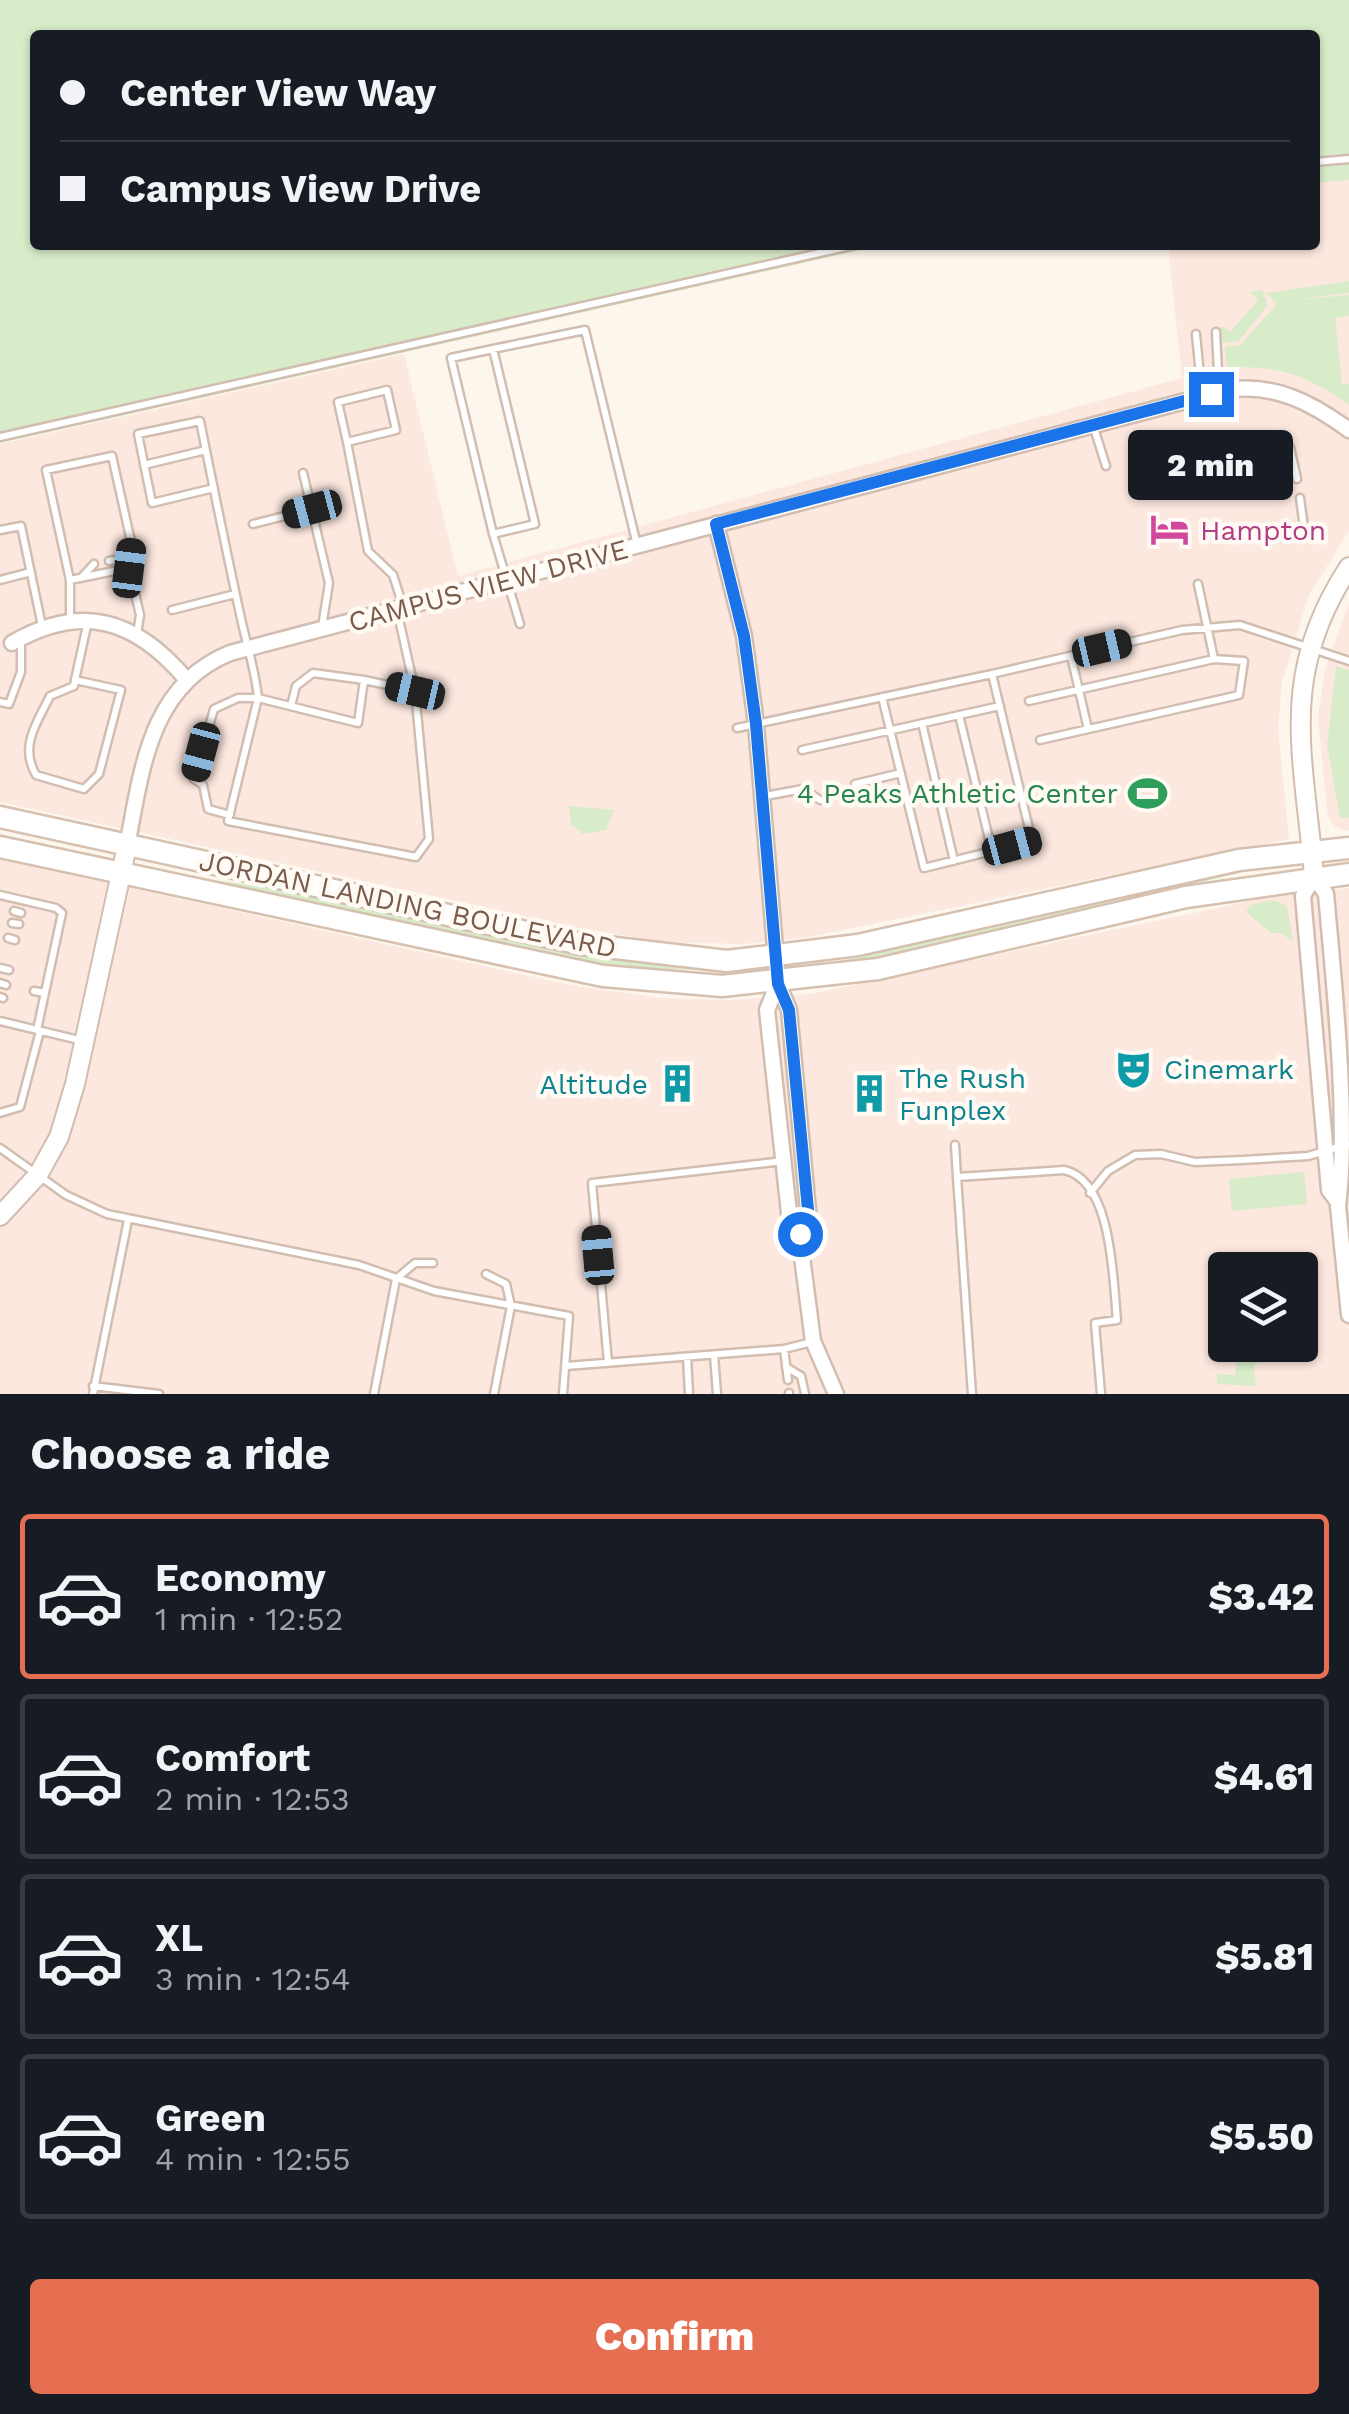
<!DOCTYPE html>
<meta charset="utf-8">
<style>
body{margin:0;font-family:"Work Sans",sans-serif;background:#242831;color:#f1f3f6;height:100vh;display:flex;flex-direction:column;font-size:38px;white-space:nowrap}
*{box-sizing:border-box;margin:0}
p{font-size:32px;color:#9ea1a6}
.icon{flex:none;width:55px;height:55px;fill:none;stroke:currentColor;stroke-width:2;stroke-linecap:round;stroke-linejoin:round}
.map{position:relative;height:1394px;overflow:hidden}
.panel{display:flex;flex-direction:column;background:#171b24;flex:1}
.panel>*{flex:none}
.guide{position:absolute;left:30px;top:30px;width:1290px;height:220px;border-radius:10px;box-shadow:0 2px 8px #0004;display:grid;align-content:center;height:220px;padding:0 30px;background:#171b24}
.fabs{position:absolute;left:1208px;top:1252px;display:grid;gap:20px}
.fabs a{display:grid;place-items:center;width:110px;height:110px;border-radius:10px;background:#171b24;box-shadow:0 2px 8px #0004;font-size:50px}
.end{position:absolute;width:45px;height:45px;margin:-22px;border:12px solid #1a73e8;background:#fff;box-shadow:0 0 0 5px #fff}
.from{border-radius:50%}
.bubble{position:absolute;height:70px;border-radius:10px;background:#171b24;box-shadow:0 2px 8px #0004;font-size:32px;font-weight:800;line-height:70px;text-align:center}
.car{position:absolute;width:30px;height:60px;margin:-30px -15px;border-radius:12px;box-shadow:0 0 8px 2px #0007;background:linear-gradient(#222 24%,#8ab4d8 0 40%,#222 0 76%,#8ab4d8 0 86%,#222 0)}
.guide b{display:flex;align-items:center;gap:35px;height:95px;font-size:38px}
.guide b+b{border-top:2px solid #363941}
.guide i{width:25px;height:25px;background:#f1f3f6}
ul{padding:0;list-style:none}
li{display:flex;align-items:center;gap:30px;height:165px;margin:0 20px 15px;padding:0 10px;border:5px solid #363941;border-radius:10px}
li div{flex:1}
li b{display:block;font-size:38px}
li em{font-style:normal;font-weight:800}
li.current{border-color:#e76f51}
li>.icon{width:90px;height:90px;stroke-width:1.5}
h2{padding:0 30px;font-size:45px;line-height:120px}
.primary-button{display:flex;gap:20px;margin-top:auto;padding:20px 30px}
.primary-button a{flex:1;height:115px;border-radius:10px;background:#e76f51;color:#fff;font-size:40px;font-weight:800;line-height:115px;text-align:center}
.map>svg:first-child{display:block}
</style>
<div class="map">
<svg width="1349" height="1394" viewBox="0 0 1349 1394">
<rect width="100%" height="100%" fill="#fdf6ec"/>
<path fill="#fde8e0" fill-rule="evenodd" d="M1349 162V531L1309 595 1282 682 1278 728 1289 839 808 937 743 944 663 942 589 930 0 802V444L404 354 458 576 1182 378 1168 245H1315V166Z
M1349 603V831L1335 827 1328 817 1318 719 1325 669Z
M0 859 575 986 662 998 731 1000 810 994 1279 895 1349 888V1394H0ZM1225 1270H1300V1345H1225Z"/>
<path fill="#d8ecc9" d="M0 0H1349V180L1315 183V35H35V245H883L0 443Z
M1349 281V293L1293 300 1349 295V316L1335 318 1342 384H1349V405C1310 376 1275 364 1227 368L1225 347 1240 345 1277 304 1266 293Z
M1262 290 1268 305 1238 342 1221 343 1220 326 1231 331 1258 300 1250 292Z
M1336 666 1349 670V818H1340L1327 745Z
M569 806 614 810 606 830 583 834 571 824Z
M1267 866 895 957 811 969 1208 874Z
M153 867C202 883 252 883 303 891 457 916 584 965 745 967V971L593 967 152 871Z
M1273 900 1287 906 1293 941 1280 933H1271L1246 912 1250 905Z
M1304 1172 1307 1204 1232 1211 1229 1179Z
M1248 1347 1249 1353H1263L1264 1362 1254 1364 1256 1386 1217 1384V1374L1235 1375 1239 1348Z"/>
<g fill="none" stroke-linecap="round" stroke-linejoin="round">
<defs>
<path id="service" d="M1315 162 1349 159
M1196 334 1200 376 1210 393
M387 390 396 430 347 442 338 402Z
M1211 394 1218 372 1216 332
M1093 425 1106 466
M0 437 855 245
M347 442 368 551 393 575 403 606
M1290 447 1297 479
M144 465 206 450
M303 473 329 583 322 627
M214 488 152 503 138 434 200 421C213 485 226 550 240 614 246 643 255 668 258 698H238L214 709 194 779 203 785 208 809 230 815
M1300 498 1305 535
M253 524 312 509
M0 530 21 526 42 626
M493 534 451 358 493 349
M109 561 115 560 120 570
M82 577 94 564
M0 580 31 572
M70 580 129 568
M1198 584 1214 659
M172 610 235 594
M397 610 415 691 429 839 416 857 228 821 258 698 358 723 364 680 415 691
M70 620V580L46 470 112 456 132 546 129 568 140 615 137 634
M520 624 493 534 535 524 493 349 585 330 637 545
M1071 656 1088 729
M992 674 1182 630 1240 625 1349 661
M75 680 121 690 99 774 84 789 36 775C19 746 37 723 50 696L74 686 75 680 88 621
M1029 701 1214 659 1244 661 1239 695 1040 740
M0 702 9 704 21 672V639
M291 706 296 686 313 673 364 680
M959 715 992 851
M922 723 954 861
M737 728C822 710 907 692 992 674L1032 841 924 868 882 697
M802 750 1000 706
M855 784 901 773
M765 796 803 789 820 800
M0 895 56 908 62 913 37 1030
M14 911 21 913
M12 923 19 924
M8 938 15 940
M1 968 9 970
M0 983 6 985
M34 991 45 993
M0 997 3 998
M0 1021 83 1041
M0 1113 20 1107 40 1031
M955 1145 957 1177 1064 1170C1113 1180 1113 1282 1117 1320L1095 1323 1101 1394
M0 1148 66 1195 107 1214 359 1265 434 1291 569 1316 563 1394
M957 1177 972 1394
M1090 1193 1108 1171 1135 1155 1161 1154 1195 1162 1242 1160 1308 1156 1349 1144
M486 1274 506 1284 511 1306 494 1394
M784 1349 788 1380
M714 1355 717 1394
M687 1357 689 1394
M608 1363 592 1183 783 1161
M566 1366 784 1349 812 1342
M786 1367 801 1376 805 1394
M93 1386 159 1394
M789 1393V1394
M93 1394 128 1220
M374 1394 396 1279 415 1263H433"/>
<path id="minor" d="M716 524 744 636 756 724 778 983 789 1010 809 1220 799 1234
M12 643C82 603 135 619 186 679
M127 846C142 770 149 686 230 653L1227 390C1275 383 1312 403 1349 430
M778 983 767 1010 790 1222 799 1234 813 1341 836 1394
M1338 1202 1329 1190 1303 896 1314 876 1326 894C1334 983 1349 1123 1338 1206L1349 1315"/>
<path id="tertiary" d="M1314 876C1304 755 1277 677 1349 567
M0 1216 38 1175 59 1137 75 1084 127 846"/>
<path id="secondary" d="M0 817 581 944 727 961 858 945 1239 860 1349 848
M0 847 603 976 722 986 878 969 1186 897 1349 874"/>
</defs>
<use href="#service" stroke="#d1beb0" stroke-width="11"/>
<use href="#minor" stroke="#d1beb0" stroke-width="19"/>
<use href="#tertiary" stroke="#d1beb0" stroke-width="22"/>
<use href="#secondary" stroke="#d6c0b0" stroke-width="25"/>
<use href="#service" stroke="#fff" stroke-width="6"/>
<use href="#minor" stroke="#fff" stroke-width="14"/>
<use href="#tertiary" stroke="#fff" stroke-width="18"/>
<use href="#secondary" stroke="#fff" stroke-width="20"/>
</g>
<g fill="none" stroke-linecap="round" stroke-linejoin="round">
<path stroke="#1a73e8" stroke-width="12" d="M800 1234 809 1220 789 1010 778 984 756 724 744 636 716 524 1211 394"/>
</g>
<defs>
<symbol id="hotel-bare" viewBox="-9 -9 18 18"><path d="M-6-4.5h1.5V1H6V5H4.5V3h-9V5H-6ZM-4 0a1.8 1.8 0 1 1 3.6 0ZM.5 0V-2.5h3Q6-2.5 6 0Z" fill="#d1479c" stroke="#fffaf3" stroke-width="2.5" paint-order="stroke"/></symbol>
<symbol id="stadium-bare" viewBox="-9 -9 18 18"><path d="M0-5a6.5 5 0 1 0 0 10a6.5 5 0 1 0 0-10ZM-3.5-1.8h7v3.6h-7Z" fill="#2e9e5b" stroke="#fffaf3" stroke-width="2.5" paint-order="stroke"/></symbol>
<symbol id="theatre-bare" viewBox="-9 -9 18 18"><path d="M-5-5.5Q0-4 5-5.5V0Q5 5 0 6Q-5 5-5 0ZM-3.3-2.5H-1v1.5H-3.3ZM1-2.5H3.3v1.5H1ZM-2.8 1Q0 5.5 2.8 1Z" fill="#0f9aa8" stroke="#fffaf3" stroke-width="2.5" paint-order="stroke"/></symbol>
<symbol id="building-bare" viewBox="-9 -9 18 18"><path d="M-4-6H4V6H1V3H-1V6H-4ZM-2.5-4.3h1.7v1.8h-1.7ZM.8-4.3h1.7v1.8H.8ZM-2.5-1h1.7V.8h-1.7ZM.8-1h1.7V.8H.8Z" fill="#0f9aa8" stroke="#fffaf3" stroke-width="2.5" paint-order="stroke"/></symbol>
</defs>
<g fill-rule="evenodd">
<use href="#hotel-bare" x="1142" y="502" width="55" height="55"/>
<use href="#stadium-bare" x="1120" y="766" width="55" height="55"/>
<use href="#theatre-bare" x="1106" y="1042" width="55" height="55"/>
<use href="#building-bare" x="650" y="1056" width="55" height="55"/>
<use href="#building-bare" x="842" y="1066" width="55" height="55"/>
</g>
<g text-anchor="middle" stroke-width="9" stroke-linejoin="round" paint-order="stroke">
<g font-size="28" fill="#b23c85" stroke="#fffaf3" text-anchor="start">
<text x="1200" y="540">Hampton</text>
</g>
<g font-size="28" fill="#7a5c4d" stroke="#fffaf3">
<text transform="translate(488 585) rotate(-15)" y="10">CAMPUS VIEW DRIVE</text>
<text transform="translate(408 904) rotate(12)" y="10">JORDAN LANDING BOULEVARD</text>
</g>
<g font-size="28" fill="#27864d" stroke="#fffaf3" text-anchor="end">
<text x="1118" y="803">4 Peaks Athletic Center</text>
</g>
<g font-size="28" fill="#0d838f" stroke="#fffaf3" text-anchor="start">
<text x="1164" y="1079">Cinemark</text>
<text x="899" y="1088">The Rush<tspan x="899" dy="32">Funplex</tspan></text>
<text x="648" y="1094" text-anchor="end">Altitude</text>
</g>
</g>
</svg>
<div class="fabs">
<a><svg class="icon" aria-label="layers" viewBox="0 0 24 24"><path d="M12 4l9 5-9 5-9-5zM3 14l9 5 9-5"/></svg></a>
</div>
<i class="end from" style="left:800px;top:1234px"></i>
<i class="end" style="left:1211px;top:394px"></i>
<div class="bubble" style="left:1128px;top:430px;width:165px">2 min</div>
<i class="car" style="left:312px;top:509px;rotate:255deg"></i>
<i class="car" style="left:129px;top:568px;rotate:7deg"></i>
<i class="car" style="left:1102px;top:648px;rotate:77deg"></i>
<i class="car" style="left:415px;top:691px;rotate:283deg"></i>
<i class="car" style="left:201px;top:752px;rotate:195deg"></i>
<i class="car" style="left:1012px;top:846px;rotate:75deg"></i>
<i class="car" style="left:598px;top:1255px;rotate:355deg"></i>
<div class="guide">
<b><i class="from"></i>Center View Way</b>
<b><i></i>Campus View Drive</b>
</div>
</div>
<section class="panel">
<h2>Choose a ride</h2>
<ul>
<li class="current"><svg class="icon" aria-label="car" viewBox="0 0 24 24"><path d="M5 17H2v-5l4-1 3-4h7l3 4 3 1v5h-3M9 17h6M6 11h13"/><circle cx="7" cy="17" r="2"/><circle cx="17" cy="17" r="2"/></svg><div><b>Economy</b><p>1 min · 12:52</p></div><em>$3.42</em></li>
<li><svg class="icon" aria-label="car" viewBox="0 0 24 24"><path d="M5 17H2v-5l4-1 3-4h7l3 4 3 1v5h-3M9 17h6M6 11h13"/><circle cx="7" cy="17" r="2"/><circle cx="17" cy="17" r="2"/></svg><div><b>Comfort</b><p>2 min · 12:53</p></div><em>$4.61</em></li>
<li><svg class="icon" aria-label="car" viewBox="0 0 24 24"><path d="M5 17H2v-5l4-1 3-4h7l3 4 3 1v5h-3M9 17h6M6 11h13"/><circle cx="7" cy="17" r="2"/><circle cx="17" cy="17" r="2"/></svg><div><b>XL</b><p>3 min · 12:54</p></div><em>$5.81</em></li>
<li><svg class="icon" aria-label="car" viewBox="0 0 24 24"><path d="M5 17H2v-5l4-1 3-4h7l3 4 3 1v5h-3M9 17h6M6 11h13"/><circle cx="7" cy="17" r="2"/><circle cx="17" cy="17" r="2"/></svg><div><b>Green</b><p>4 min · 12:55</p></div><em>$5.50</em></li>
</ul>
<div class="primary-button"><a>Confirm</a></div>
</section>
